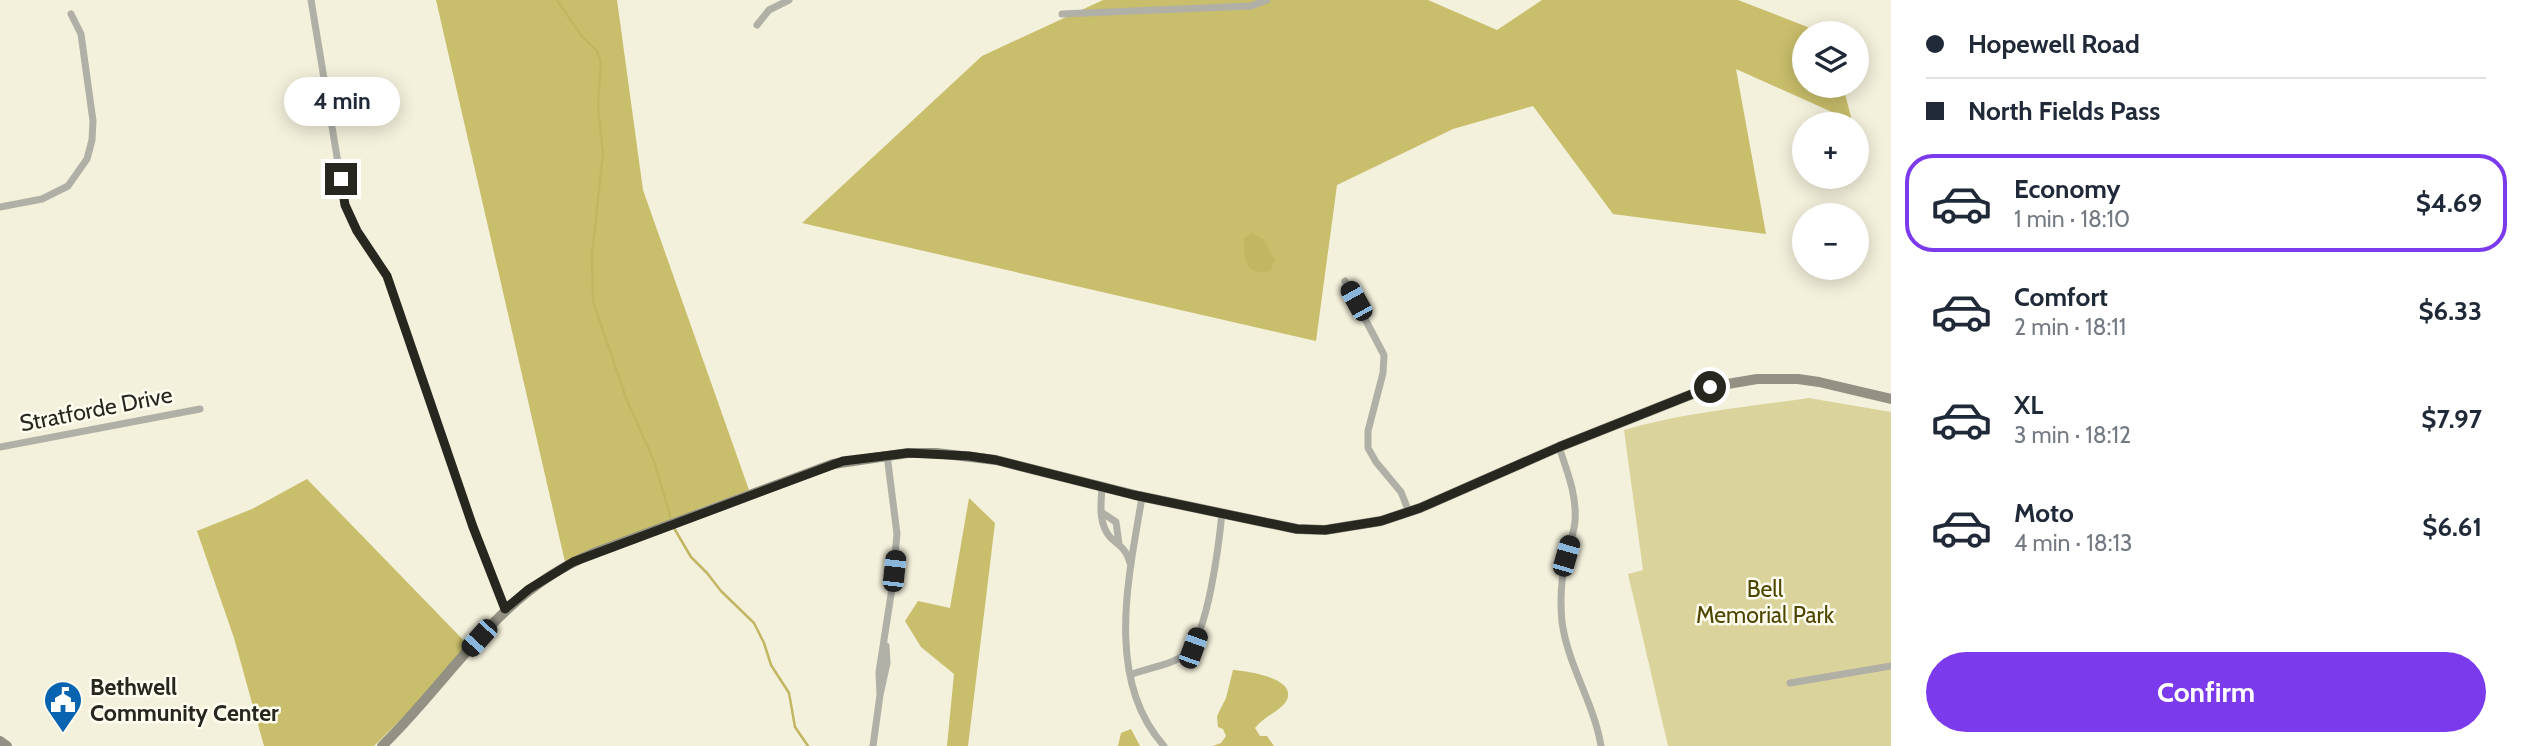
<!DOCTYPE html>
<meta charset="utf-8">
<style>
body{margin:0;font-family:Cabin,sans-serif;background:#f6f6f7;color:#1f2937;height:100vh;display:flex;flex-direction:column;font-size:26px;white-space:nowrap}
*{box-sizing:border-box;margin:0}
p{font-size:23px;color:#747a83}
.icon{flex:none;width:38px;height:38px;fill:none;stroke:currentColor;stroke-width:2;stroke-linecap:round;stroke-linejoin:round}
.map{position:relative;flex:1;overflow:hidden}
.details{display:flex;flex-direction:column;background:#fff;width:630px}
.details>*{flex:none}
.guide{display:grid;align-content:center;height:154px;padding:0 35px;background:#fff}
.controls{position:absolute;left:1792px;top:21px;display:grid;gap:14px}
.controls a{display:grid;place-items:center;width:77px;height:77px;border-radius:50%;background:#fff;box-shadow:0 4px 18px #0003;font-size:35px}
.end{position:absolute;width:32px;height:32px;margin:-16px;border:9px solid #28271f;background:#fff;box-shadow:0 0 0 4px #fff}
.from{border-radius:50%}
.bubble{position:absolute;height:49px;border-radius:24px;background:#fff;box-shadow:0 4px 18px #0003;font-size:23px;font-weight:700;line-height:49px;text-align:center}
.car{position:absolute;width:21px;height:42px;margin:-21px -10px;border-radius:9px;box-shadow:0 0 5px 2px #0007;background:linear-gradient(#222 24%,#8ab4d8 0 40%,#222 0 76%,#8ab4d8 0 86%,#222 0)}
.guide b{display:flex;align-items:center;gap:24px;height:66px;font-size:26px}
.guide b+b{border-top:2px solid #e0e1e3}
.guide i{width:18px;height:18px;background:#1f2937}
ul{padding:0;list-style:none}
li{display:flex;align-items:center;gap:21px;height:98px;margin:0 14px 10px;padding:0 21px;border:4px solid transparent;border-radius:28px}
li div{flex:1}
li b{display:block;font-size:26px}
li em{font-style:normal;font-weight:700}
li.selected{border-color:#7c3aed}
li>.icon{width:63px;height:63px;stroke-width:1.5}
.button{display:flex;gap:14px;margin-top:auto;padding:14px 35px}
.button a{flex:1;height:80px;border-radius:42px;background:#7c3aed;color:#fff;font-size:28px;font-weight:700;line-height:80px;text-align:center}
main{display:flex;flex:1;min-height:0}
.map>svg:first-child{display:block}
</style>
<main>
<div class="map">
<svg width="1891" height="746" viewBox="0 0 1891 746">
<rect width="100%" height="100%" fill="#f3f0db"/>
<path fill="#dad39b" d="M1809 398 1891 412V746H1668L1628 574 1643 570 1624 430C1685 412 1747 407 1809 398Z"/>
<path fill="#c9be6b" d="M436 0H617L643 190 749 490 700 508 655 529 565 562Z
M1103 0H1428L1497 30 1542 0H1738L1823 33H1804V86H1843L1852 121 1736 69 1766 234 1613 214 1533 106 1453 129 1337 185 1316 341 802 223 982 56Z
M307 479 472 649 374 746H264L234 638 197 531 252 509Z
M969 498 995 523 968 746H947L954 674 921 647 905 621 918 601 950 608Z
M1233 670C1246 671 1302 678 1285 703 1278 712 1263 717 1255 728L1260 736H1267L1274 746H1213L1221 743 1226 736 1223 729 1218 727 1217 716 1226 698Z
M1131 729 1140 746H1118L1121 733Z"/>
<path fill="#c2b663" d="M1252 233 1263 239 1275 260 1270 271C1245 277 1244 258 1244 239Z"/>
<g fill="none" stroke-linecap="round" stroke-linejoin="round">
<path stroke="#c2b663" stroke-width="2.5" d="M557 0 581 35 597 51 601 62 598 107 603 153 592 255 593 301 626 398 654 461 672 522
M674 528 691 557 707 573 721 591 754 623 764 643 771 665 789 693 795 727 808 746"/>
<path stroke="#b1b0a7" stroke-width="7" d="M311 0 345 205 357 231 387 276 473 527 505 609
M1062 14 1251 6 1267 0
M757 25 769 10 789 0
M0 207 42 199 68 186 87 159 92 140 93 121 81 34 71 14
M1345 281 1384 355 1383 373 1368 431V448L1376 462 1401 492 1409 512
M0 447 200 409
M1559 447C1567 471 1577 495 1575 521 1574 534 1569 545 1566 558 1561 579 1560 601 1562 622 1568 666 1594 703 1601 746
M1102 487C1101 503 1098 523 1110 537 1119 546 1127 549 1130 563
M1142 497C1129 576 1104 679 1164 746
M1101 512 1116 522 1119 544
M1130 675C1147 668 1172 665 1186 654 1208 636 1219 543 1222 513
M1790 683 1891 666
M880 695 879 672 892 588 897 534 887 455
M873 746 880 695 887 663 886 646"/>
<path stroke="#929184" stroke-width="10" d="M0 741 7 746
M382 746C452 678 497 594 591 554L833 464 908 453H936L996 460 1139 496 1297 529 1325 530 1381 521 1420 508 1559 447 1710 387 1757 379H1798L1819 382 1891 399"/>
</g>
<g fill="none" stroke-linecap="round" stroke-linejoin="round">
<path stroke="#28271f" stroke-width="9" d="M341 179 345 205 357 231 387 276 473 527 505 609 529 589 573 562 843 461 908 453 969 456 996 460 1134 495 1263 522 1297 529 1325 530 1381 521 1420 508 1559 447 1710 387"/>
</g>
<defs>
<symbol id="civic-pin" viewBox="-11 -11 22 30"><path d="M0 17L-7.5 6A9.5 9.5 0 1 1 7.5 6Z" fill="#0864b1" stroke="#fffdf0"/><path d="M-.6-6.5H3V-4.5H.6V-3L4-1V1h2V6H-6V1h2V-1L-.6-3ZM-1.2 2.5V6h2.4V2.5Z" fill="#fff"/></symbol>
</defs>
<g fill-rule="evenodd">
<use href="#civic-pin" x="41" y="678" width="44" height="60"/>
</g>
<g text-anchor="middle" stroke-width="5" stroke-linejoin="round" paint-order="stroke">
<g font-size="23" fill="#28271f" stroke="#fffdf0">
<text transform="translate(96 409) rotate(-11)" y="8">Stratforde Drive</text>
</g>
<g font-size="23" fill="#4e4600" stroke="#fffdf0">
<text x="1765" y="597">Bell<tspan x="1765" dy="26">Memorial Park</tspan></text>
</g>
<g font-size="23" font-weight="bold" fill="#28271f" stroke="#fffdf0" text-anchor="start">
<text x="90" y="695">Bethwell<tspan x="90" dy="26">Community Center</tspan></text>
</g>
</g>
</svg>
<div class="controls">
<a><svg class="icon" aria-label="layers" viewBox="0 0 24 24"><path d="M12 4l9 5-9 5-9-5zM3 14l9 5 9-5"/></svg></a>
<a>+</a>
<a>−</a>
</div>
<i class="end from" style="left:1710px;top:387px"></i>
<i class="end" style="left:341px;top:179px"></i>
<div class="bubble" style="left:284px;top:77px;width:116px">4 min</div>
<i class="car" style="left:1356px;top:301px;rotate:331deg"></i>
<i class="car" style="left:1566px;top:556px;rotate:16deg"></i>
<i class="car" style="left:894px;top:571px;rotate:6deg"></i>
<i class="car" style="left:479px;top:638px;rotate:222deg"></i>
<i class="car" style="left:1193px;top:648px;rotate:20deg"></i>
</div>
<section class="details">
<div class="guide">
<b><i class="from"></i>Hopewell Road</b>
<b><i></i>North Fields Pass</b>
</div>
<ul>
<li class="selected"><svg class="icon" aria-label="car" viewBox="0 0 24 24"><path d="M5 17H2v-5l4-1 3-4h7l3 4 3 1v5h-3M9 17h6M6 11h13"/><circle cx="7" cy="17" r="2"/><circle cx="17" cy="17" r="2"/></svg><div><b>Economy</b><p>1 min · 18:10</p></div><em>$4.69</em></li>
<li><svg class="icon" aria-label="car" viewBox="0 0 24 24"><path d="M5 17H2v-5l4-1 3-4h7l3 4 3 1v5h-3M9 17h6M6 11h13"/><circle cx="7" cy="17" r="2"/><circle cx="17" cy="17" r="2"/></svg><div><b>Comfort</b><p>2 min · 18:11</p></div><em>$6.33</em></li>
<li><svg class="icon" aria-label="car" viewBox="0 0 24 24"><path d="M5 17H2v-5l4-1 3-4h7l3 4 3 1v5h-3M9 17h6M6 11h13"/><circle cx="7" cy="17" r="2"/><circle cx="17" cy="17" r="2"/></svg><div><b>XL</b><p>3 min · 18:12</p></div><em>$7.97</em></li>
<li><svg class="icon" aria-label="car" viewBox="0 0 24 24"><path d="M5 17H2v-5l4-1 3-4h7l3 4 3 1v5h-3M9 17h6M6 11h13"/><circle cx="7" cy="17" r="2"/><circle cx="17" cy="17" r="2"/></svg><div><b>Moto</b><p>4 min · 18:13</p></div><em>$6.61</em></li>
</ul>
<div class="button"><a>Confirm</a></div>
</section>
</main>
